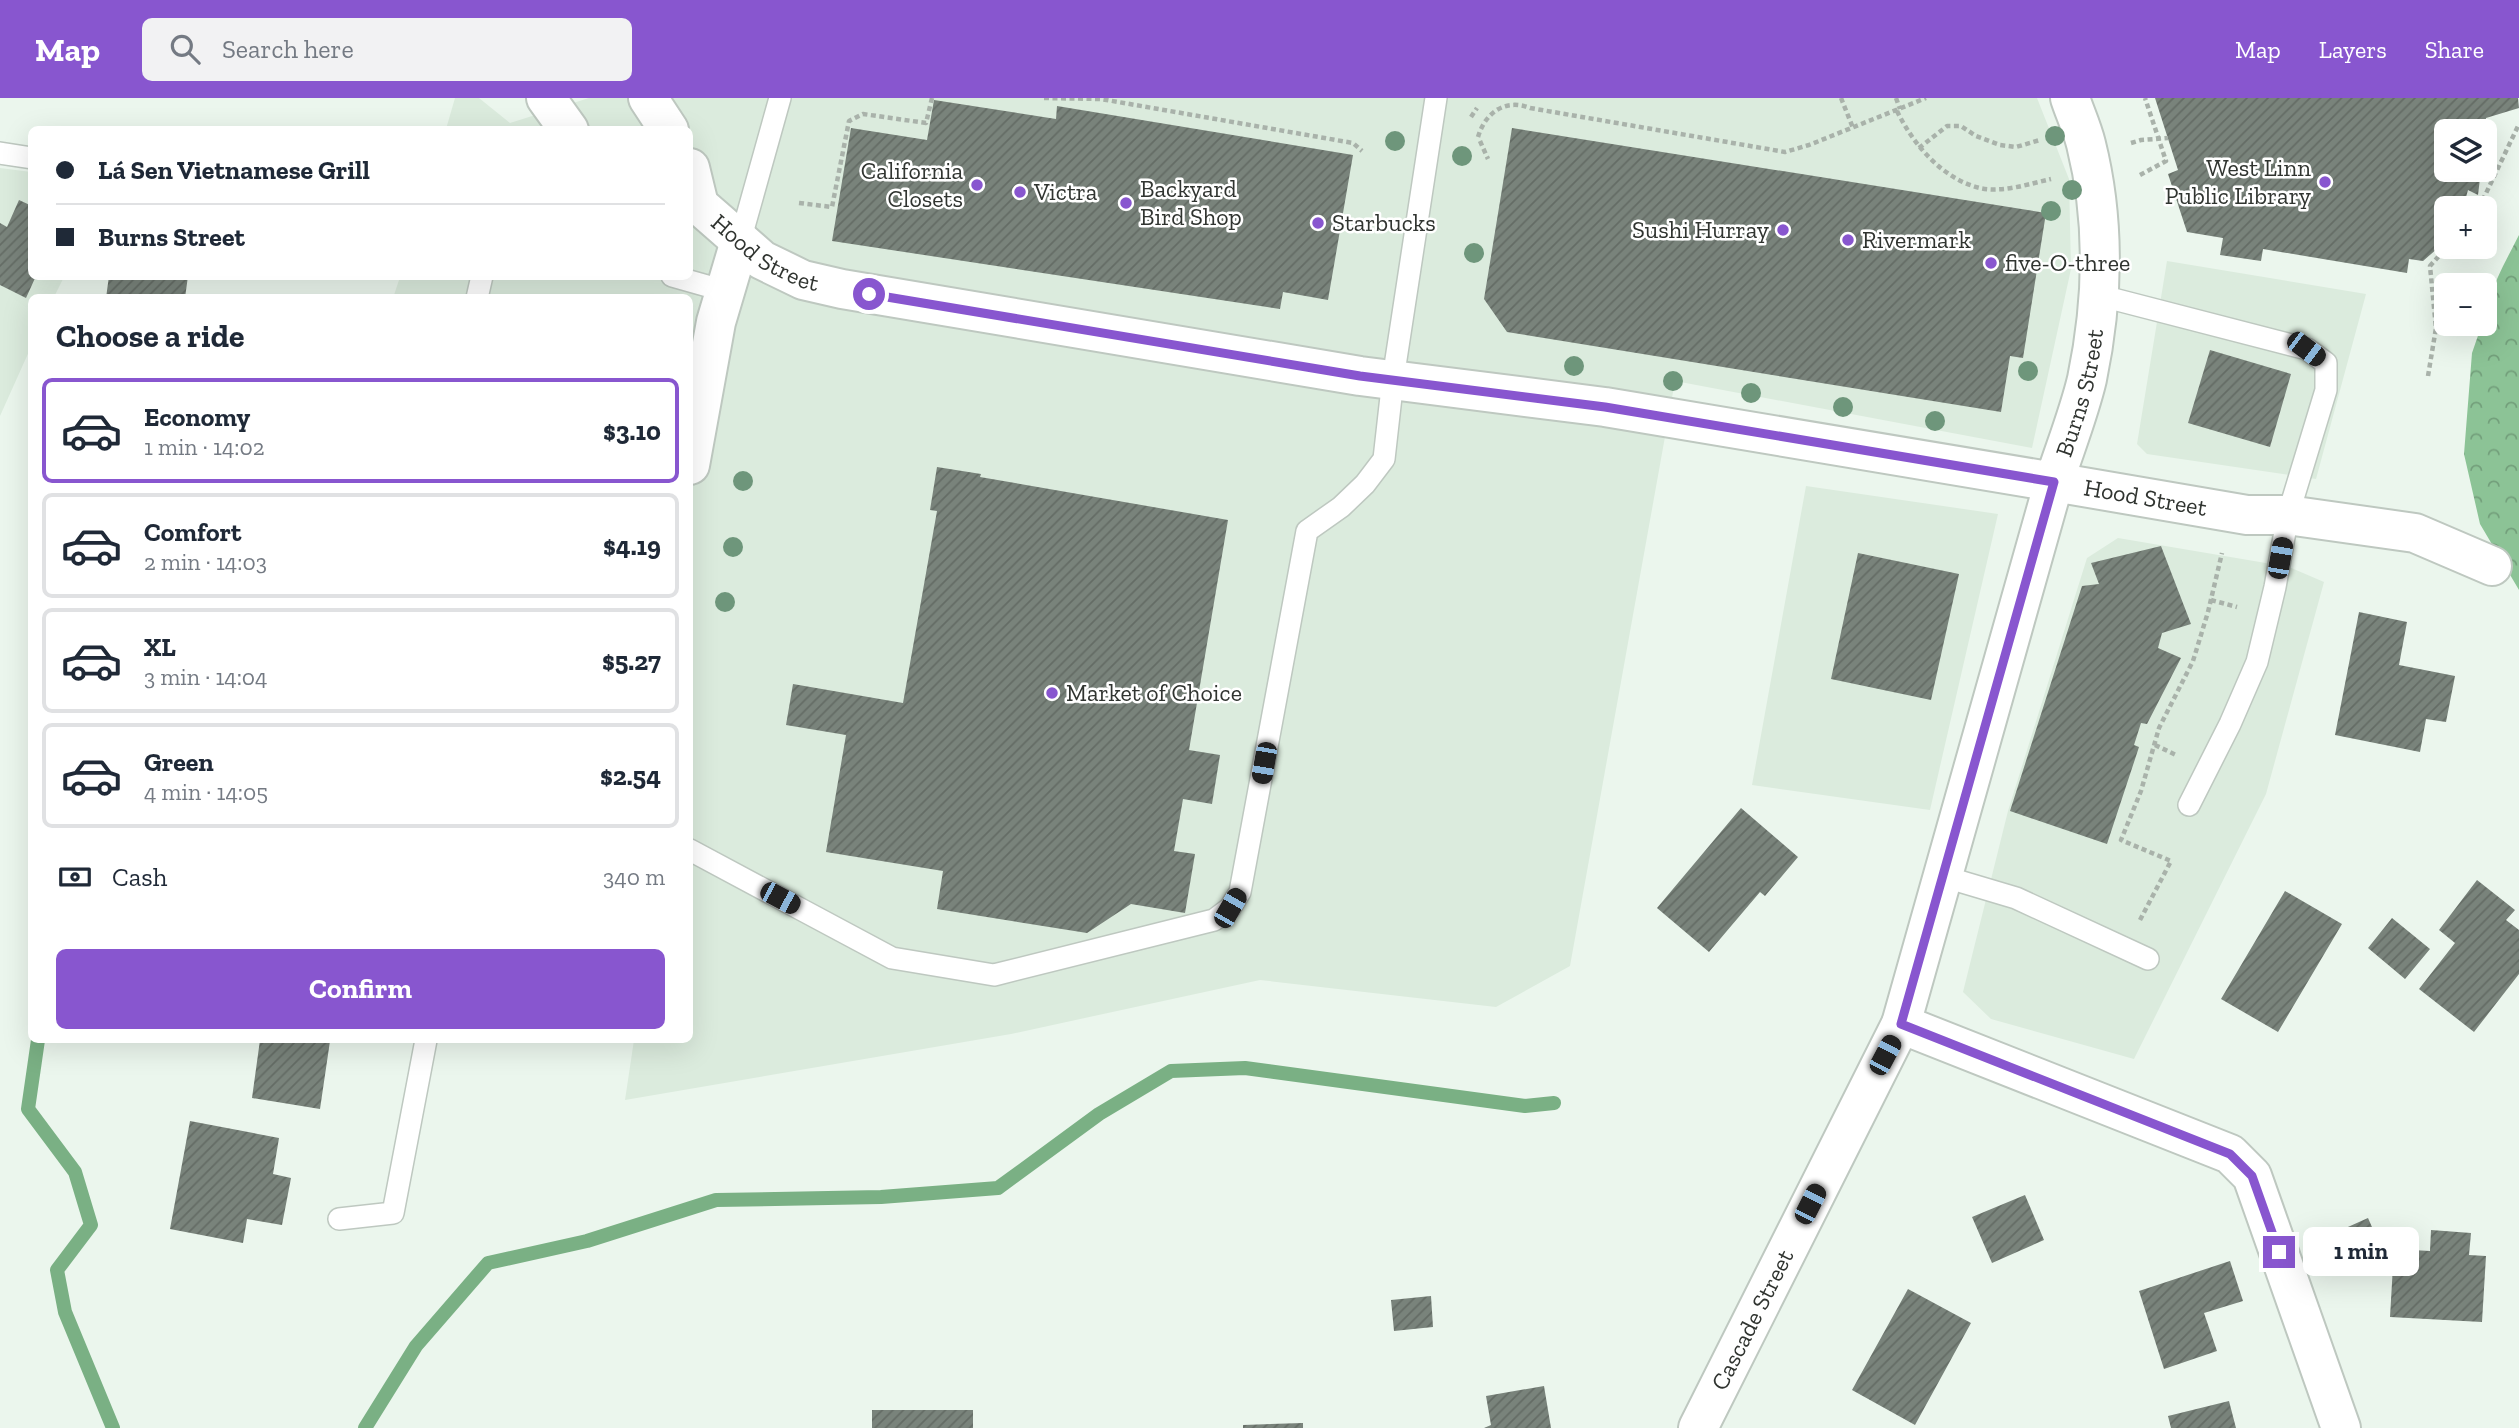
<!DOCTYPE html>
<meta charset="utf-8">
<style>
body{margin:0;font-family:"Zilla Slab",serif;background:#f2f2f3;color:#1f2937;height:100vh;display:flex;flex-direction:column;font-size:26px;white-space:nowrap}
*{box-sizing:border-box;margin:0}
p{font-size:23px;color:#747a83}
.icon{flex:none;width:38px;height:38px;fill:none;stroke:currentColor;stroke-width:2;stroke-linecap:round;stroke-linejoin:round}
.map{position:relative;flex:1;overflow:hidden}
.drawer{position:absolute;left:28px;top:196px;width:665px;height:749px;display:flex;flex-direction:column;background:#fff;border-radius:10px;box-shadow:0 7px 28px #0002}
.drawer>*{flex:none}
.banner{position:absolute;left:28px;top:28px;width:665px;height:154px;border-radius:10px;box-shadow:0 7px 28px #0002;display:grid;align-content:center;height:154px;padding:0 28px;background:#fff}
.fabs{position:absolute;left:2434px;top:21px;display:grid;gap:14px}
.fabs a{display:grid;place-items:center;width:63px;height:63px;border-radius:10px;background:#fff;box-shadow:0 7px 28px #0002;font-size:35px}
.end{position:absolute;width:32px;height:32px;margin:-16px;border:9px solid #8856cf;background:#fff;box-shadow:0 0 0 4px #fff}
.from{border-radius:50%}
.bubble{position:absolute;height:49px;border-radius:10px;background:#fff;box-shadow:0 7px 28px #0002;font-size:23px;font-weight:700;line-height:49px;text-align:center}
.car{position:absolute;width:21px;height:42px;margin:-21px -10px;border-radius:9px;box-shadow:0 0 5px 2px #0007;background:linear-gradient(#222 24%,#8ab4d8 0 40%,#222 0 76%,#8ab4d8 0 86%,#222 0)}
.banner b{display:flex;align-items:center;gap:24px;height:66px;font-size:26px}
.banner b+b{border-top:2px solid #e0e1e3}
.banner i{width:18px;height:18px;background:#1f2937}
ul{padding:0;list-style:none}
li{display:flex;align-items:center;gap:21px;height:105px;margin:0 14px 10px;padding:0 14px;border:4px solid #e0e1e3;border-radius:10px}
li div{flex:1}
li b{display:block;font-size:26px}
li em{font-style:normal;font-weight:700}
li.current{border-color:#8856cf}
li>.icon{width:63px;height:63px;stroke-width:1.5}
h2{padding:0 28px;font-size:32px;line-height:84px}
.pay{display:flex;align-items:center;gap:18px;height:77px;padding:0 28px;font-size:26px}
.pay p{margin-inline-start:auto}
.cta{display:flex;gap:14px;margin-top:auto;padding:14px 28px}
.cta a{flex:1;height:80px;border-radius:10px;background:#8856cf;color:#fff;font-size:28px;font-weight:700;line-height:80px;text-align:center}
header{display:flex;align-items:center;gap:42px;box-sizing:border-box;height:98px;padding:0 35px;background:#8856cf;color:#fff}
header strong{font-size:33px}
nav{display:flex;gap:38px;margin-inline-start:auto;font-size:24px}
.search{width:490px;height:63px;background:#f2f2f3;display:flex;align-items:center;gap:18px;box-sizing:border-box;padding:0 24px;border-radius:10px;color:#747a83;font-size:26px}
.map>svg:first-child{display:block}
</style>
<header>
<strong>Map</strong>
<div class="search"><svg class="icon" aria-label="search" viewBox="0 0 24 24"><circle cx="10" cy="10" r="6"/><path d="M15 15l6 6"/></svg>Search here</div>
<nav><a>Map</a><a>Layers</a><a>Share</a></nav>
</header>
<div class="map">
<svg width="2519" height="1330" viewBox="0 0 2519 1330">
<defs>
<pattern id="forest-crowns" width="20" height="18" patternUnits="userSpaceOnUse" patternTransform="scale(1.75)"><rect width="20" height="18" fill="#8cc396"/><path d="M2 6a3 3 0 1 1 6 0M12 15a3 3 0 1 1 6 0" fill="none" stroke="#739f7b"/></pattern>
<pattern id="building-hatch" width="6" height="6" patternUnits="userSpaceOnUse" patternTransform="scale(1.75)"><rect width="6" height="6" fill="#79837b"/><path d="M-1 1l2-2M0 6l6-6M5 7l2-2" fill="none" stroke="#646c65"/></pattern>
</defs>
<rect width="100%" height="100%" fill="#ebf6ed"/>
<path fill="#dbebdd" d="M455 0H479L510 25 589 0H2037L2069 81 2071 171 2032 350 1675 283 1570 868 1496 909 1260 882 1011 936 625 1002 634 942H690V200H393L400 179 690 178V32L446 31Z
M0 70 31 74 32 178 64 179 54 199 32 200 31 249 0 318Z
M2167 163 2366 196 2316 381 2147 356 2137 346Z
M1806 388 1998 416 1930 712 1752 687Z
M2118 440 2289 469 2324 484 2266 696 2134 961 1991 921 1963 894 2008 713 2087 460Z"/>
<path fill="url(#forest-crowns)" d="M2519 137V492L2480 426 2464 356 2472 255 2482 226H2485C2485 198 2507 161 2519 137Z"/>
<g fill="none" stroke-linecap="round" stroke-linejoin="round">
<path stroke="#7ab084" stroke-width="14" d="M38 942 28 1011 75 1074 91 1127 57 1172 65 1214 113 1330
M365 1330 416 1248 488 1165 587 1143 716 1102 881 1099 998 1090 1099 1016 1171 973 1245 970 1525 1008 1554 1005"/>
</g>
<path fill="url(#building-hatch)" d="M2155 0H2518L2519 10 2486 20 2485 33H2446V72H2481L2478 97 2468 92 2463 110H2446V143L2423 163 2409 161 2407 175 2263 151 2261 163 2220 157 2223 140 2187 134 2168 76 2178 72Z
M934 2 1056 21 1057 8 1353 57 1328 202 1283 194 1280 211 832 143 851 30 927 42Z
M1512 30 2046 115 2023 260 2010 258 2001 314 1507 234 1484 201Z
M19 102 32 108V178H36L26 200 0 187V125L7 129Z
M109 178H188L185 200H106Z
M2210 252 2291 276 2270 349 2188 325Z
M937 369 981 376 980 379 1228 422 1189 652 1220 657 1212 706 1183 701 1174 753 1195 756 1185 815 1131 806 1087 835 937 811 943 773 826 754 846 637 786 627 793 586 903 605 937 413 930 412Z
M2161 448 2191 526 2162 535 2158 550 2181 560 2147 626 2141 625 2134 647 2139 649 2107 746 2010 713 2082 488 2099 486 2091 465Z
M1858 455 1959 476 1931 602 1831 581Z
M2359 514 2407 524 2399 567 2455 578 2446 624 2426 621 2420 654 2335 637Z
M1741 710 1798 759 1765 798 1760 794 1709 854 1657 810Z
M2477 782 2515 812 2506 822 2519 832V876L2474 934 2419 891 2455 845 2439 832Z
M2285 793 2342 826 2278 934 2221 901Z
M2392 820 2430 851 2405 881 2368 850Z
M260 942 330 943 320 1011 252 1000Z
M190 1023 279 1040 273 1076 291 1080 282 1127 247 1121 243 1145 170 1131Z
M2025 1097 2044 1142 1992 1165 1972 1119Z
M2368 1120 2379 1145 2341 1163 2330 1137Z
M2431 1132 2471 1135 2469 1157 2486 1158 2482 1224 2390 1219 2394 1151 2430 1153Z
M2230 1163 2243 1203 2204 1215 2217 1253 2164 1271 2139 1193Z
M1908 1191 1971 1225 1915 1327 1852 1292Z
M1431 1198 1433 1229 1394 1233 1391 1202Z
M1544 1288 1551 1330H1484L1491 1327 1486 1298Z
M2229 1303 2236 1330H2171L2168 1318Z
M872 1312H973V1330H872Z
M1303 1325V1330H1243V1327Z"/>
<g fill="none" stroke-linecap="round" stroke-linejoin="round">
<defs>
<path id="lane" d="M0 55 32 60
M740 143 780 0
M672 178 725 193
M2098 197 2307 251 2326 265V292L2288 417 2275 489 2257 564 2230 626 2189 707
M477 200 482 178
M690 752 892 860 994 877 1214 822 1230 810 1240 794 1307 433 1341 409 1365 386 1384 361 1393 281 1436 0
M1942 778 2016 800 2148 861
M339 1121 393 1115 426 942"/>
<g id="street">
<path d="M690 367 716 224 740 143"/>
<path d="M1901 926 2230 1056 2252 1078 2341 1330"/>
<path id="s1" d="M1698 1330 1901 926 2054 384 2247 417H2288L2415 435 2492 468"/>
</g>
<g id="secondary">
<path d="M546 0 569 32"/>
<path d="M648 0 669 32"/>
<path id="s2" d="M690 70 699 107 762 162 803 182 842 191 1360 278 1605 309 2054 384C2065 350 2079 315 2087 281 2103 204 2105 122 2086 46 2082 30 2075 15 2070 0"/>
</g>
</defs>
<use href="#lane" stroke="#bec8c0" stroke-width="24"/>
<use href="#street" stroke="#bec8c0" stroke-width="42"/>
<use href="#secondary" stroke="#bec8c0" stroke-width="42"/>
<path stroke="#a9b2aa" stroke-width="4.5" stroke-dasharray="5 3.5" stroke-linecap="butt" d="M1044 0 1101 1 1353 45 1362 53
M1841 0 1853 30
M1896 0 1900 11
M1897 13C1913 46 1942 81 1980 90 2002 95 2029 86 2051 81
M1471 19 1477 10
M1478 39C1485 15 1505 0 1530 10L1785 54 1809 47 1926 0
M1480 43 1488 61
M2131 45 2141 42 2168 40
M1919 50 1947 28H1961L1976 38 2000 47 2016 49 2040 42
M2140 77 2166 63 2145 0
M799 105 832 109 849 23 863 16 926 25 932 0
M2479 110 2519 26
M2428 278 2436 230 2430 168 2447 149
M2211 502 2237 509
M2155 647 2176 657
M2140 822 2171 763 2121 742 2141 693 2159 630 2193 563 2208 514 2222 455"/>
<use href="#lane" stroke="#fff" stroke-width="21"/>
<use href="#street" stroke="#fff" stroke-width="38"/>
<use href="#secondary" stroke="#fff" stroke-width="38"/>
</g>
<g fill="#6e967b">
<circle cx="2055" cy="38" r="10"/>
<circle cx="1395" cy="43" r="10"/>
<circle cx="1462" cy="58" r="10"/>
<circle cx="2072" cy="92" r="10"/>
<circle cx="2051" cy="113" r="10"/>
<circle cx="1474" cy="155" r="10"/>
<circle cx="1574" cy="268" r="10"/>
<circle cx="2028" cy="273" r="10"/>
<circle cx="1673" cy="283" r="10"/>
<circle cx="1751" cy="295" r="10"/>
<circle cx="1843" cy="309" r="10"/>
<circle cx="1935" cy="323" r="10"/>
<circle cx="743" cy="383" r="10"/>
<circle cx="733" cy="449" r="10"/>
<circle cx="725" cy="504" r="10"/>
</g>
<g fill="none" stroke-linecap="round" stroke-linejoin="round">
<path stroke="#8856cf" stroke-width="9" d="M869 196 1360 278 1605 309 2054 384 1901 926 2230 1056 2252 1078 2279 1154"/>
</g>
<g fill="#8856cf" stroke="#fff" stroke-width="2.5">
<circle cx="2325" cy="84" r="7"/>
<circle cx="977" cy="87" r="7"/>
<circle cx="1020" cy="94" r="7"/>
<circle cx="1126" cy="105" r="7"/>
<circle cx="1318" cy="125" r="7"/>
<circle cx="1783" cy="132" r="7"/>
<circle cx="1848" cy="142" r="7"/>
<circle cx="1991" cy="165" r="7"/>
<circle cx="1052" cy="595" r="7"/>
</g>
<g text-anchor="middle" stroke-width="5" stroke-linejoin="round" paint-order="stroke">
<g font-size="24" fill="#303430" stroke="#fff" text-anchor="start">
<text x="2311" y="78" text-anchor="end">West Linn<tspan x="2311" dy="28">Public Library</tspan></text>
<text x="963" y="81" text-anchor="end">California<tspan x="963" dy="28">Closets</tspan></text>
<text x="1140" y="99">Backyard<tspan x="1140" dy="28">Bird Shop</tspan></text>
<text x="1034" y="102">Victra</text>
<text x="1332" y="133">Starbucks</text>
<text x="1769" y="140" text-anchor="end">Sushi Hurray</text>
<text x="1862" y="150">Rivermark</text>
<text x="2005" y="173">five-O-three</text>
<text x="1066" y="603">Market of Choice</text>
</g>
<g font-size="24" fill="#303430" stroke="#fff">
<text dy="8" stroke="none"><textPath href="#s2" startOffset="121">Hood Street</textPath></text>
<text dy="8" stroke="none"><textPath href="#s2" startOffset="1528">Burns Street</textPath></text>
<text dy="8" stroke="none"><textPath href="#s1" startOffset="1108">Hood Street</textPath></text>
<text dy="8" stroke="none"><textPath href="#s1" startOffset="121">Cascade Street</textPath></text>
</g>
</g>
</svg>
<div class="fabs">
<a><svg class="icon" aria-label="layers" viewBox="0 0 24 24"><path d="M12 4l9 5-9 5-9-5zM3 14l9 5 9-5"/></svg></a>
<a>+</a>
<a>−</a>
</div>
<i class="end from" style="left:869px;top:196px"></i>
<i class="end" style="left:2279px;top:1154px"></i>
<div class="bubble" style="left:2303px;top:1129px;width:116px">1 min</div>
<i class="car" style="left:2306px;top:251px;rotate:127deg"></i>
<i class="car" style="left:2280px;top:460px;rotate:10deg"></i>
<i class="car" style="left:1264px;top:665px;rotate:190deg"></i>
<i class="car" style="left:780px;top:800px;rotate:118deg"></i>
<i class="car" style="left:1230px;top:810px;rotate:30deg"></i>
<i class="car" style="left:1885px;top:957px;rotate:28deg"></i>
<i class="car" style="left:1810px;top:1106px;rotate:27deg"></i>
<div class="banner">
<b><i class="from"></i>Lá Sen Vietnamese Grill</b>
<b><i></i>Burns Street</b>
</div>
<section class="drawer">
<h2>Choose a ride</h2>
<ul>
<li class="current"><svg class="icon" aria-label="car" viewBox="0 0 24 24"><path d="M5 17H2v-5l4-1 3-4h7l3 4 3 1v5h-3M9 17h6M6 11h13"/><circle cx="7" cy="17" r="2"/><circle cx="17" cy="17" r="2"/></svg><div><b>Economy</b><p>1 min · 14:02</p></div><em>$3.10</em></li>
<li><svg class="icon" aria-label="car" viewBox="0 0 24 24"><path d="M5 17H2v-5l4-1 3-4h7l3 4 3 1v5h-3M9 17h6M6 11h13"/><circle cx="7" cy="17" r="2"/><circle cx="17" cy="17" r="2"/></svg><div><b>Comfort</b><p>2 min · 14:03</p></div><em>$4.19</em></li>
<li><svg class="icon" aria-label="car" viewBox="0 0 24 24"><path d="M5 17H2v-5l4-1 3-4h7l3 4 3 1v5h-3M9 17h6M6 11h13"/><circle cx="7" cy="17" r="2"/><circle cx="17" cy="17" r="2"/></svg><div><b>XL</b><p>3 min · 14:04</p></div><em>$5.27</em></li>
<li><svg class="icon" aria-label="car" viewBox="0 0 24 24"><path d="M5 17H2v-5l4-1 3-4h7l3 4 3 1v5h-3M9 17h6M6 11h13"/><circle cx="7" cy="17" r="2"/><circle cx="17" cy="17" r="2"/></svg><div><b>Green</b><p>4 min · 14:05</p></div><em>$2.54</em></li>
</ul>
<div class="pay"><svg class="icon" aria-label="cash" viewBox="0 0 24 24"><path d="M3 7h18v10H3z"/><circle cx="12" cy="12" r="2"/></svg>Cash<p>340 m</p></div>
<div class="cta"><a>Confirm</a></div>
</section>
</div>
